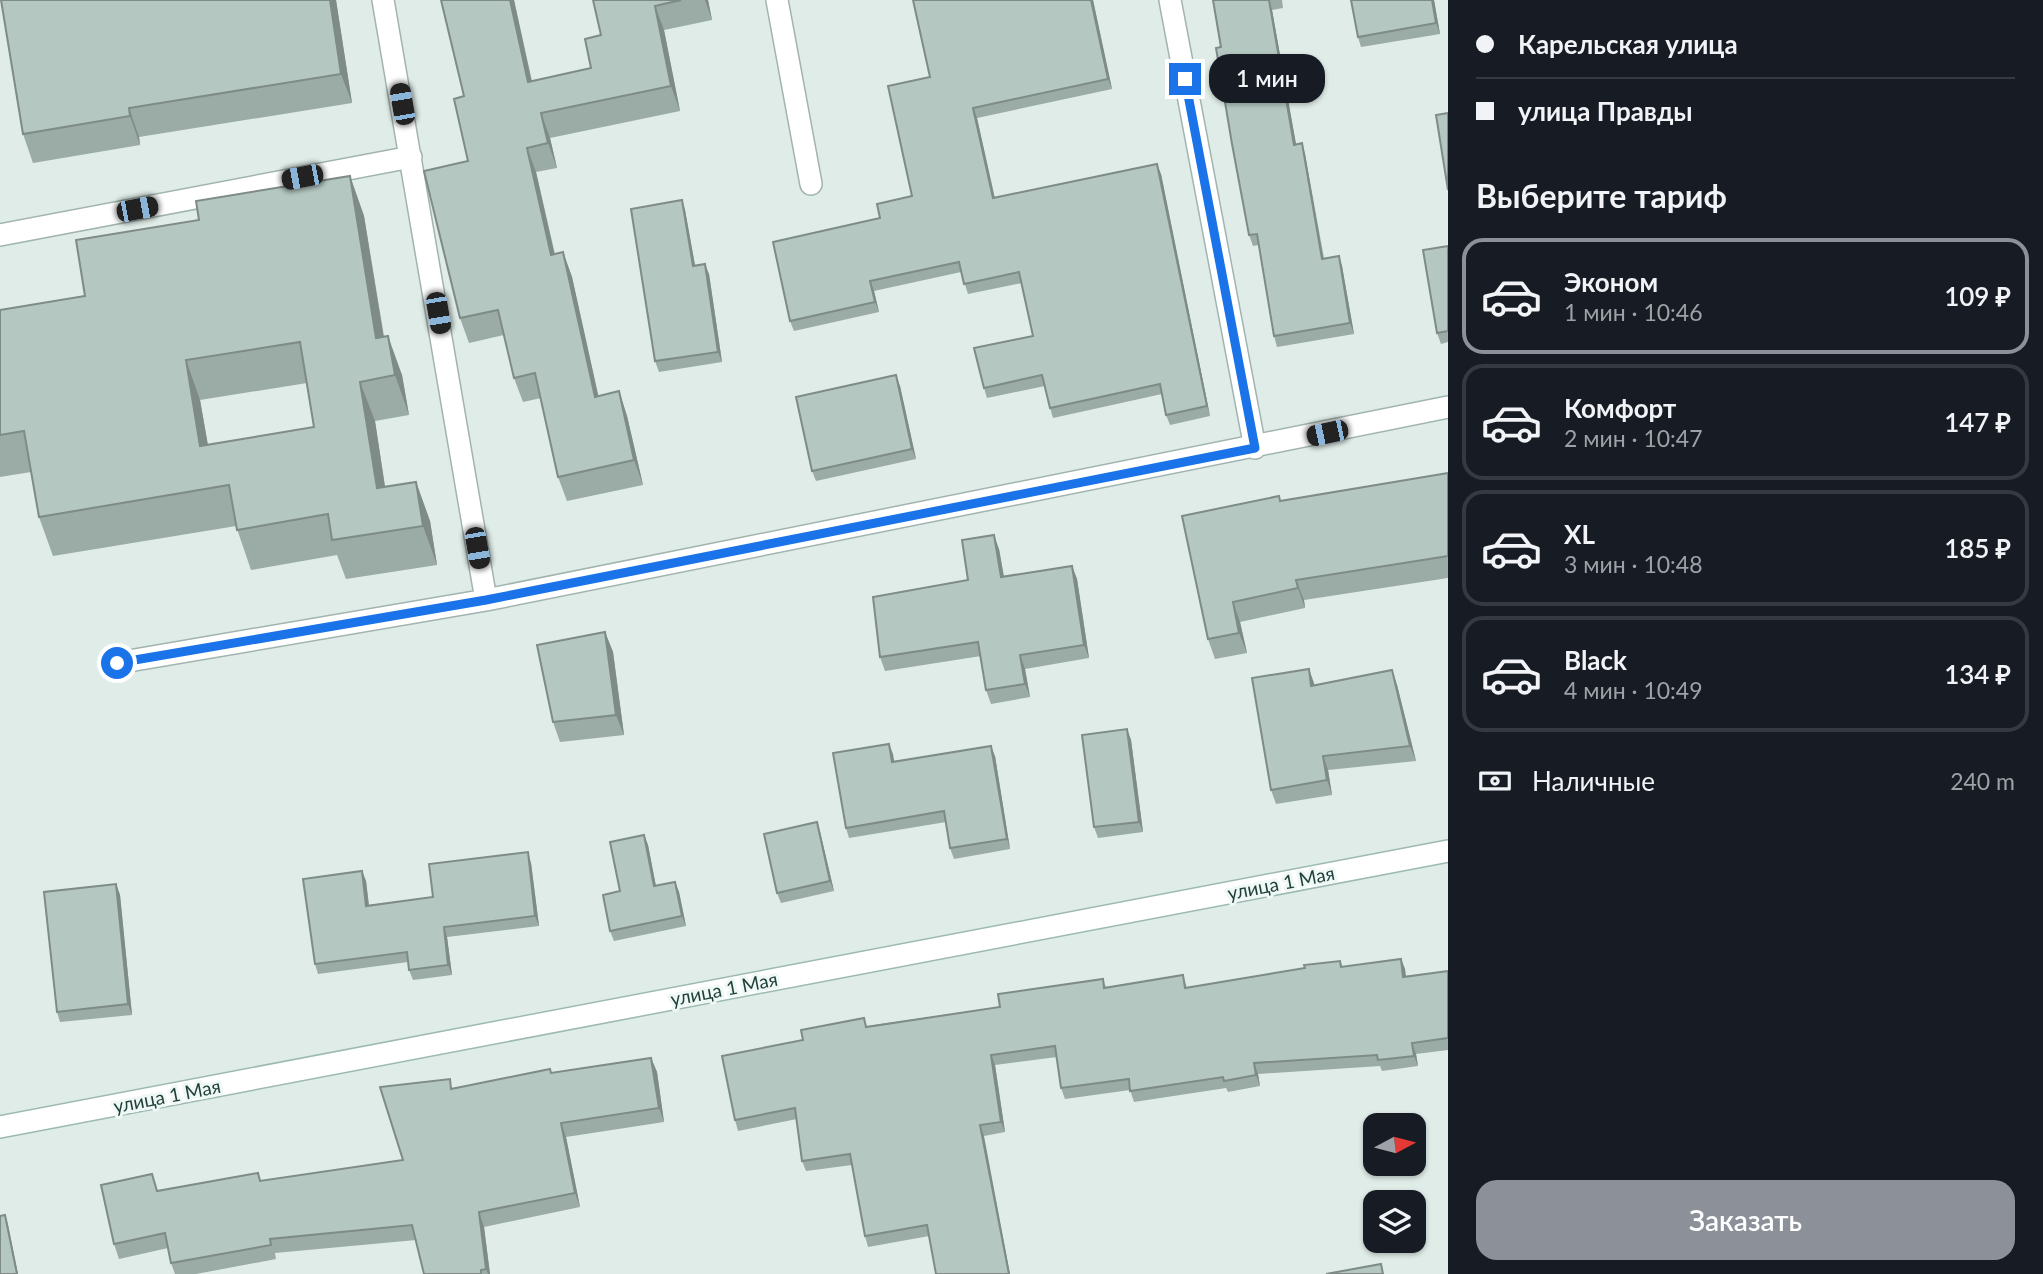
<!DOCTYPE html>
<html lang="ru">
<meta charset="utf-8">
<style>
body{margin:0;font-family:Lato,sans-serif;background:#20242c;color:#f1f3f6;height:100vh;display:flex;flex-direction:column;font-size:26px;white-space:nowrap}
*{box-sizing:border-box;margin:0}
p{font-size:23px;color:#9ea1a6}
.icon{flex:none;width:38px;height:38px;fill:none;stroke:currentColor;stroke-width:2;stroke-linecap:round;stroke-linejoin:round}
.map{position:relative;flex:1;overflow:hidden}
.details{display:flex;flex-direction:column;background:#171b24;width:595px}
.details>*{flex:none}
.top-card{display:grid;align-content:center;height:154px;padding:0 28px;background:#171b24}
.needle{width:46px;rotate:83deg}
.controls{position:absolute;left:1363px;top:1113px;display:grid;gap:14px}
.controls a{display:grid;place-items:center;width:63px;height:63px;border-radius:14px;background:#171b24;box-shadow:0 2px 5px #0004;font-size:35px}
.end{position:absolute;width:32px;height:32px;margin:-16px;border:9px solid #1a73e8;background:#fff;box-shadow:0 0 0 4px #fff}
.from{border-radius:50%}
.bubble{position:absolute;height:49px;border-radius:21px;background:#171b24;box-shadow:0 2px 5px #0004;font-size:23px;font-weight:600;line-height:49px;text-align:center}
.car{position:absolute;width:21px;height:42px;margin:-21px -10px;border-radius:9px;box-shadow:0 0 5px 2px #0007;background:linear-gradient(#222 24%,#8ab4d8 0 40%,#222 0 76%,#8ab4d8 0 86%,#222 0)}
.top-card b{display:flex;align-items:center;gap:24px;height:66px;font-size:26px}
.top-card b+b{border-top:2px solid #363941}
.top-card i{width:18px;height:18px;background:#f1f3f6}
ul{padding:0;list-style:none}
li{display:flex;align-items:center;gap:21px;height:116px;margin:0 14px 10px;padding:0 14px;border:4px solid #363941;border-radius:21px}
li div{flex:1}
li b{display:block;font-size:26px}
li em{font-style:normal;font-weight:600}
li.current{border-color:#8c9099}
li>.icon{width:63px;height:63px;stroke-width:1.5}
h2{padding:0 28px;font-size:32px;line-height:84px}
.pay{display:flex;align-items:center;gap:18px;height:77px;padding:0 28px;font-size:26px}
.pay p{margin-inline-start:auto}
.button{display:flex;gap:14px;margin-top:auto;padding:14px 28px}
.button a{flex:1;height:80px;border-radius:21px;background:#8c9099;color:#fff;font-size:28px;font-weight:600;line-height:80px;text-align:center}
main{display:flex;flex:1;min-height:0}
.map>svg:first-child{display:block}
</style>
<main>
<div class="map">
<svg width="1448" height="1274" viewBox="0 0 1448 1274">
<rect width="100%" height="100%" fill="#dfece8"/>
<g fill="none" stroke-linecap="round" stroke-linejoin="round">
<defs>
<path id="lane" d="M777 0 811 184"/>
<path id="street" d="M383 0 486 600
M1170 0 1255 448
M0 235 411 157
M117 663 486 600 1448 407"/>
<path id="secondary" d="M0 1127 1448 851"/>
</defs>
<use href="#lane" stroke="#a1b4b0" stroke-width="24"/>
<use href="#street" stroke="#a1b4b0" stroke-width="24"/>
<use href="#secondary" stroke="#9cb9b2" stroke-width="24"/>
<use href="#lane" stroke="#fff" stroke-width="21"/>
<use href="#street" stroke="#fff" stroke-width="21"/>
<use href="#secondary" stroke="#fff" stroke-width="21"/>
</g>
<path fill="#9baba6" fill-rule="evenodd" d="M1 0H336L352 103 139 137 140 145 33 163 23 134Z
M441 0H514L532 81 591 68 601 35 593 0H708L712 20 664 30 680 111 550 138 557 168 536 172 555 254 563 252 572 277 598 396 619 391 627 416 643 485 567 501 558 477 541 398 523 402 514 378 504 335 469 343 460 318 468 161 464 96Z
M913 0H1093L1112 89 977 118 995 198 1161 174 1210 416 1170 425 1166 415 1162 394 1053 418 1050 408 1045 386 987 398 984 388 1033 336 1022 283 968 294 961 272 874 291 879 312 794 331 790 321 880 218 912 196 930 77Z
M1213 0H1282L1283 8 1272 10 1296 145 1305 154 1324 258 1339 256 1342 266 1354 334 1277 347 1274 336 1259 245 1253 246 1249 235Z
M1351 0H1434L1440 34 1361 47 1358 37Z
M350 176 364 216 384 336 402 375 409 415 375 421 385 486 416 482 430 521 437 565 346 579 337 555 251 570 236 526 53 556 39 517 31 472 0 477V310L85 296 199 220ZM307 383 314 427 208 445 200 400Z
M682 200 685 210 695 266 709 274 722 362 659 372 655 361Z
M1448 246V342L1441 344 1437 333Z
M900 386 916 459 816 481 812 471Z
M1448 473V578L1304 600 1305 608 1240 622 1247 653 1215 659 1208 639 1281 501Z
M999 549 1004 576 1072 566 1077 579 1089 658 1025 669 1030 697 991 704 986 690 981 656 885 671 880 657 968 580Z
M605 632 613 652 624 735 560 742 553 722Z
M1392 670 1397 685 1416 761 1328 770 1332 795 1276 804 1271 790 1314 683V685Z
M1127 729 1131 740 1143 832 1098 838 1094 827Z
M889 744 894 762 995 756 1010 849 954 859 950 848 946 822 849 838 846 828Z
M817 822 820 832 834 891 781 903 777 893Z
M644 835 648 845 656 886 675 882 679 892 686 926 614 941 610 931 620 891Z
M531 863 539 926 447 937 452 975 413 980 409 970 408 962 318 974 315 964 362 871 366 881 369 905 433 897Z
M116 884 120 895 132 1015 60 1022 57 1012Z
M1401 959 1405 969 1406 977 1448 971V1050L1416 1054 1418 1066 1382 1071 1380 1066 1258 1074 1260 1086 1228 1092 1226 1088 1134 1102 1130 1090 1065 1099 1061 1088 1057 1057 995 1065 1005 1132 984 1136 929 1236 868 1247 865 1236 852 1165 806 1171 802 1161 797 1119 738 1131 735 1120 803 1040 867 1026 1000 1007 1103 979 1106 987 1183 975 1187 988 1305 968 1340 961 1343 967Z
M651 1058 657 1072 664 1122 566 1137 580 1207 484 1227 490 1274H424L416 1240 275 1253 276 1259 196 1274H175L171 1263 168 1248 119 1259 114 1244 158 1191 258 1173 261 1181 403 1160 453 1088Z"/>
<path fill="#7e8b87" d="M330 0H336L352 103 341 74Z
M510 0H514L537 107 528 82Z
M705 0H708L712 20Z
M1091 0H1093L1112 89 1108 79Z
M1269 0 1272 10 1298 155 1294 145Z
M1432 0H1434L1440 34 1436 23Z
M655 6 664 30 680 111 671 86Z
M129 108 139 137 140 145 130 116Z
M973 108 977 118 997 209 993 198Z
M541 113 550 138 557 168 548 143Z
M1302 143 1305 154 1325 269 1322 259Z
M527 148 536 172 560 279 551 255Z
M1157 164 1161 174 1210 416 1207 406Z
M350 176 364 216 390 377 376 338Z
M682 200 685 210 697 276 693 266Z
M563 252 572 277 604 421 595 397Z
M1339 256 1342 266 1354 334 1350 323Z
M705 264 709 274 722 362 718 352Z
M870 281 874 291 879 312 875 302Z
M388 336 402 375 409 415 395 375Z
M186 360 200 400 215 486 200 446Z
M896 375 900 386 916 459 912 449Z
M360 382 375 421 391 527 377 488Z
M619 391 627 416 643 485 634 460Z
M416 482 430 521 437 565 423 526Z
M994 535 999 549 1006 590 1001 577Z
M1072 566 1077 579 1089 658 1084 645Z
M1296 580 1304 600 1305 608 1298 588Z
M1233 602 1240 622 1247 653 1239 633Z
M605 632 613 652 624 735 616 715Z
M1020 655 1025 669 1030 697 1025 684Z
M1309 669 1314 683 1317 700 1311 686Z
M1392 670 1397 685 1416 761 1410 746Z
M1127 729 1131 740 1143 832 1139 822Z
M889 744 893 754 896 772 892 762Z
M991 746 995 756 1010 849 1007 839Z
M1323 756 1328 770 1332 795 1327 780Z
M817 822 820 832 834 891 830 881Z
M644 835 648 845 658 897 654 886Z
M528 852 531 863 539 926 535 916Z
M362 871 366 881 370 916 366 906Z
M675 882 679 892 686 926 682 916Z
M116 884 120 895 132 1015 128 1004Z
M444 927 447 937 452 975 448 965Z
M1401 959 1405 969 1407 988 1403 977Z
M1412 1043 1416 1054 1418 1066 1414 1056Z
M991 1055 995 1065 1005 1132 1001 1122Z
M651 1058 657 1072 664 1122 659 1108Z
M1254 1063 1258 1074 1260 1086 1256 1075Z
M561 1123 566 1137 580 1207 575 1193Z
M980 1125 984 1136 1010 1274H1009Z
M479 1212 484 1227 490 1274H488L486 1269Z
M5 1215 8 1225 18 1274H17Z"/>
<path fill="#b4c7c1" stroke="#7e8b87" stroke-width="2" fill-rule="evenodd" d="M1 0H330L341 74 129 108 130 116 23 134Z
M441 0H510L528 82 591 68 585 39 601 35 593 0H681L655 6 671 86 541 113 548 143 527 148 551 255 563 252 595 397 619 391 634 460 558 477 535 373 514 378 498 310 460 318 424 171 468 161 454 99 464 96Z
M913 0H1091L1108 79 973 108 993 198 1157 164 1207 406 1166 415 1160 384 1050 408 1042 375 984 388 974 348 1033 336 1019 272 964 284 959 262 870 281 875 302 790 321 773 242 880 218 877 204 912 196 888 86 930 77Z
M1213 0H1269L1294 145 1302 143 1322 259 1339 256 1350 323 1274 336 1257 234 1249 235 1232 144 1216 48 1221 47Z
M1351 0H1432L1436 23 1358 37Z
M1448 113V190L1436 115Z
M350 176 376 338 388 336 395 375 360 382 377 488 416 482 423 526 332 540 328 514 237 530 229 485 39 517 24 431 0 435V310L85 296 76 240 199 220 196 201ZM300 342 314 427 200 446 186 360Z
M682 200 693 266 705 264 718 352 655 361 631 209Z
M1448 246V331L1437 333 1423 250Z
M896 375 912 449 812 471 796 397Z
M1448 473V556L1296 580 1298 588 1233 602 1239 633 1208 639 1182 516 1279 496 1280 501Z
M994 535 1001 577 1072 566 1084 645 1020 655 1025 684 986 690 978 642 880 657 873 597 968 580 962 540Z
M605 632 616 715 553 722 537 645Z
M1309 669 1311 686 1392 670 1410 746 1323 756 1327 780 1271 790 1252 678Z
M1127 729 1139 822 1094 827 1082 735Z
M889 744 892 762 991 746 1007 839 950 848 944 811 846 828 833 753Z
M817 822 830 881 777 893 764 834Z
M644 835 654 886 675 882 682 916 610 931 603 895 620 891 610 842Z
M528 852 535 916 444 927 448 965 409 970 407 952 315 964 303 879 362 871 366 906 433 897 429 864Z
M116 884 128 1004 57 1012 44 892Z
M1401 959 1403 977 1448 971V1038L1412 1043 1414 1056 1378 1060 1377 1055 1254 1063 1256 1075 1224 1081 1223 1077 1130 1091 1129 1079 1061 1088 1055 1046 991 1055 1001 1122 980 1125 1009 1274H936L927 1225 865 1236 850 1154 802 1161 795 1108 735 1120 722 1056 803 1040 801 1030 864 1018 866 1027 1000 1007 998 994 1103 979 1104 988 1183 975 1185 988 1305 968 1304 965 1340 961 1341 967Z
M651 1058 659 1108 561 1123 575 1193 479 1212 486 1269 481 1270V1274H424L412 1225 270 1239 271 1245 171 1263 165 1233 114 1244 101 1185 152 1174 157 1191 258 1173 260 1181 403 1160 380 1087 450 1079 451 1089 550 1069 551 1073Z
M5 1215 17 1274H0V1216Z
M1381 1264 1383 1274H1326Z"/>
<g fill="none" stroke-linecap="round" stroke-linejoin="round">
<path stroke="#1a73e8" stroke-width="9" d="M117 663 486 600 1255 448 1185 79"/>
</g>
<g text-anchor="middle" stroke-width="6" stroke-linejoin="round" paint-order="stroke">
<g font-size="19" fill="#1e3e39" stroke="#eff8f5">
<text transform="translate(1281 883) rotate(-11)" y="7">улица 1 Мая</text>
<text transform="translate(724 989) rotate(-11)" y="7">улица 1 Мая</text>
<text transform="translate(167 1096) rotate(-11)" y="7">улица 1 Мая</text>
</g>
</g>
</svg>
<div class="controls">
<a><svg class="needle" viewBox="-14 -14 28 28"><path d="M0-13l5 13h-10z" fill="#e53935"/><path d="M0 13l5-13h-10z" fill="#9ea1a6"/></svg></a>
<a><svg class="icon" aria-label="layers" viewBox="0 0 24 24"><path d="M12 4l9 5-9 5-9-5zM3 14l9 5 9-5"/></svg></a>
</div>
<i class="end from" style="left:117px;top:663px"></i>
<i class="end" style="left:1185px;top:79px"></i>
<div class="bubble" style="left:1209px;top:54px;width:116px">1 мин</div>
<i class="car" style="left:402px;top:104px;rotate:350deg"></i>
<i class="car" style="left:302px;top:177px;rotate:259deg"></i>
<i class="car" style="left:137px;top:209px;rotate:79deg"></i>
<i class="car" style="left:438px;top:313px;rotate:170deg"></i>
<i class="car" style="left:1327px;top:433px;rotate:258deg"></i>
<i class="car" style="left:477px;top:548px;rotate:170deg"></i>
</div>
<section class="details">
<div class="top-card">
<b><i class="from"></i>Карельская улица</b>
<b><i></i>улица Правды</b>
</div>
<h2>Выберите тариф</h2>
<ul>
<li class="current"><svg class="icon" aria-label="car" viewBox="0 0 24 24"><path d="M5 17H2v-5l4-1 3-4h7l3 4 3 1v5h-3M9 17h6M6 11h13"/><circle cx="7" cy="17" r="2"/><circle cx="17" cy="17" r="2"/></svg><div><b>Эконом</b><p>1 мин · 10:46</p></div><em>109 ₽</em></li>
<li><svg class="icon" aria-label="car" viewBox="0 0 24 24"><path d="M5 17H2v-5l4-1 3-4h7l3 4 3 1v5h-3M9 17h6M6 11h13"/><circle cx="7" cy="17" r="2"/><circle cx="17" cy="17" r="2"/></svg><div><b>Комфорт</b><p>2 мин · 10:47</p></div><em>147 ₽</em></li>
<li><svg class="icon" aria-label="car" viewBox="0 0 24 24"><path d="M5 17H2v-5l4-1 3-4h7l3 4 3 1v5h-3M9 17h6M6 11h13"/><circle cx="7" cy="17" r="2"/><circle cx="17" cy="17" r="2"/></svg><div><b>XL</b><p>3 мин · 10:48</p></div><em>185 ₽</em></li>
<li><svg class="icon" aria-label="car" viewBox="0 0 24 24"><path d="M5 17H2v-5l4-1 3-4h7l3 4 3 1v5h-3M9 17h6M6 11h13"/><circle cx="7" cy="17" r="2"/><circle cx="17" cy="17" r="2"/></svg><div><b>Black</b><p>4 мин · 10:49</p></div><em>134 ₽</em></li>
</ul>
<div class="pay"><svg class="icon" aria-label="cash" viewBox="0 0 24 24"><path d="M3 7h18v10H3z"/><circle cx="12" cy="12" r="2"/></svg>Наличные<p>240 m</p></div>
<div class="button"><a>Заказать</a></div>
</section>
</main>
